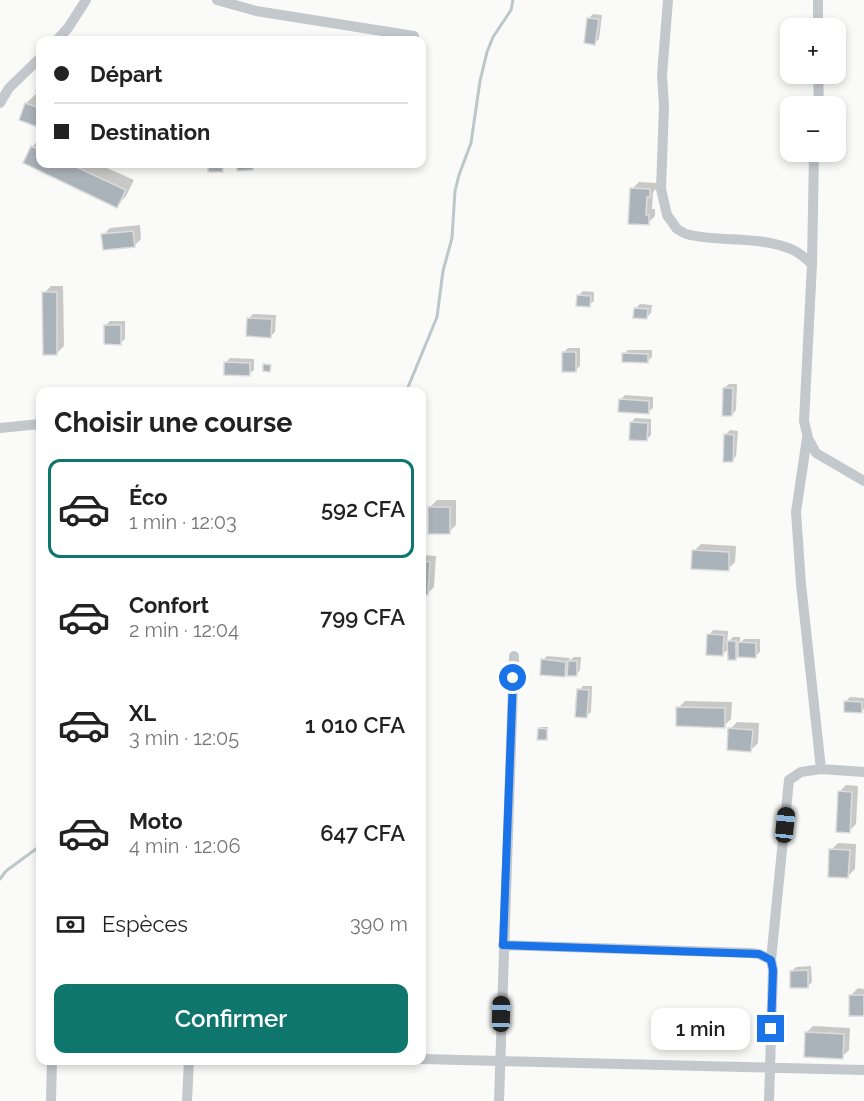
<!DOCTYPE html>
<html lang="fr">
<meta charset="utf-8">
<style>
body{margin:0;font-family:Raleway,sans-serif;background:#f2f2f2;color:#222;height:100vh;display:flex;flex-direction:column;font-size:22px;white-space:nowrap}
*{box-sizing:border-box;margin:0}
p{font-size:20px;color:#767676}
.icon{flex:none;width:33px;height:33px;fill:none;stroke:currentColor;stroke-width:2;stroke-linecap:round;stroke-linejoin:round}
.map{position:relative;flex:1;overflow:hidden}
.sheet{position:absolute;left:36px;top:387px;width:390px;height:678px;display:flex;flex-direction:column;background:#fff;border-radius:12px;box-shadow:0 3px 9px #0003}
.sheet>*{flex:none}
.guide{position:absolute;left:36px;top:36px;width:390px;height:132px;border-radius:12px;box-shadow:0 3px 9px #0003;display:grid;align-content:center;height:132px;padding:0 18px;background:#fff}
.fabs{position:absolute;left:780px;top:18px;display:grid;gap:12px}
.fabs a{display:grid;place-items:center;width:66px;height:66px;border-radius:12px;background:#fff;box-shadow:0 3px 9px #0003;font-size:30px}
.end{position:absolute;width:27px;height:27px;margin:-14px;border:8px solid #1a73e8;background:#fff;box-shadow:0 0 0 3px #fff}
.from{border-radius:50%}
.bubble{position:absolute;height:42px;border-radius:12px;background:#fff;box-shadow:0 3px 9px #0003;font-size:20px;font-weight:600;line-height:42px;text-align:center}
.car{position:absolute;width:18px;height:36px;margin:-18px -9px;border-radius:8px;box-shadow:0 0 4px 2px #0007;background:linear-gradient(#222 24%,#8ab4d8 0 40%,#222 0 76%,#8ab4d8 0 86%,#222 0)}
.guide b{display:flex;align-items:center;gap:21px;height:57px;font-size:22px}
.guide b+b{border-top:2px solid #e0e0e0}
.guide i{width:15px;height:15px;background:#222}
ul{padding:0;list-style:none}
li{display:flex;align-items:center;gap:18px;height:99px;margin:0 12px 9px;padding:0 6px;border:3px solid transparent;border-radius:12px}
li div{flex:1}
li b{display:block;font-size:22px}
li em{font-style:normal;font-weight:600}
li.on{border-color:#0f766e}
li>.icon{width:54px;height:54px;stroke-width:1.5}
h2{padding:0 18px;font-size:27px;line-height:72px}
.pay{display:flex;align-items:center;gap:15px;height:66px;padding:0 18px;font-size:22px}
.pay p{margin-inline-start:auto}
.primary-button{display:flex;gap:12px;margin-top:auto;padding:12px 18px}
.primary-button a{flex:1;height:69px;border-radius:12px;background:#0f766e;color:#fff;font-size:24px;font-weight:600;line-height:69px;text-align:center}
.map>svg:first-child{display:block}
</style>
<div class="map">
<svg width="864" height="1101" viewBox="0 0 864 1101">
<rect width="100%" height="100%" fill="#fafaf8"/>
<path fill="#0003" d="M593 14 602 15 599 39 595 43 589 18Z
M36 94 40 96V126L21 119 26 103Z
M40 138V164H98L134 180 126 196 117 206 25 163 33 146Z
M209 164H229L222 170 210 171Z
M239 164H258L253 169H239Z
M639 182 657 183 656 189 653 192 652 209H655V216L648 223 632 189Z
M140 225 141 239 134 246 103 235 110 228Z
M51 286H63L64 346 57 353 44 293Z
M583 291 594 292V301L589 305 578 296Z
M640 304 652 305 651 313 647 317 635 309Z
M253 314 276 315 275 332 271 336 249 318Z
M110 321H125V339L120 343 106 325Z
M568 348H580V366L576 370 564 352Z
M628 350H652V357L647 361 624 354Z
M230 358 254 359V370L249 374 226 362Z
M729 384H737L736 410 732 415 724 388Z
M625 395 653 397V408L648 412 620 400Z
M635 418 651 419V435L646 440 631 423Z
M730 430 738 431 736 456 732 461 725 435Z
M437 500H456V525L449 532 430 507Z
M701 544 736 546 735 562 728 569 694 551Z
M422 555 436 556 434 587 427 594 422 593Z
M713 630 728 631 727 643 733 637H740V643L744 639H760V652L755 656H738L735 658 729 648 722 655 709 635Z
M547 656 570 658 569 661 574 657H581L580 670 576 675 569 671 564 676 543 660Z
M583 686H592L591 712 586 716 579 690Z
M850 697 864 698V709L861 712 846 701Z
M685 701 732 702 731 719 724 726 678 708Z
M737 722 759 723 758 743 751 750 730 729Z
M541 727H548L546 739 540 729Z
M846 785 858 786 856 824 849 831 839 792Z
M838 843 856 844 855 869 848 876 831 850Z
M811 966 812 982 807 987 792 971 796 967Z
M858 988 864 989V1015L851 995Z
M813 1026 850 1028 849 1050 842 1057 806 1033Z"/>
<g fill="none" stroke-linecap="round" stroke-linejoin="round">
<path stroke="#bbc7cb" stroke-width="3" d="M406 392 437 317 443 271 452 238 455 191 459 175 471 143 480 81 487 52 493 37 511 10 513 0
M0 879 6 871 40 846"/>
</g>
<path fill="#aab3b9" stroke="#dcdcda" stroke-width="1.5" d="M587 18 599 19 595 45 584 43Z
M40 79V93L36 91Z
M25 103 40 108V128L19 120Z
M31 146 40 150V164H70L126 190 117 208 23 163Z
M208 164H222L223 172H208Z
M237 164H253V170L237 171Z
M630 188 650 189V197H647L646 215H649V225L628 224Z
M133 231 135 247 103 250 101 234Z
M42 292H57V355H43Z
M577 295 591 296 590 307 576 306Z
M634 308 648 309 647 319 633 318Z
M247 318 272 319 271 338 246 336Z
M104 325H121V345L104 344Z
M562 352H576V372H562Z
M622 353 648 354V363L622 362Z
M224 362 250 363V376L224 375Z
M263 364 271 365 270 372 263 371Z
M723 388H733L732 416H722Z
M619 399 649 401V414L618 412Z
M630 422 648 423 647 441 629 440Z
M724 434 734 435 733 462H723Z
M428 507H450V534H428Z
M692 550 729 552V571L691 569Z
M422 561 430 562 428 595H422Z
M707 634 724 635 723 656 706 655Z
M727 641H736V660H728Z
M738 642 756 643V658L738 657Z
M541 659 566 662 565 677 540 675Z
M568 661H577V676H567Z
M577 689 589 690 587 718 575 717Z
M844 701 862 702V713L844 712Z
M676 707 725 708V728L676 726Z
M538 728 547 729V740H537Z
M728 728 753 730 751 752 727 750Z
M838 791 852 792 850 833 836 832Z
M829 849 850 850 848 878 828 877Z
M808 970V988H790V971Z
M849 995H864V1016H849Z
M805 1032 844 1034 843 1059 804 1057Z"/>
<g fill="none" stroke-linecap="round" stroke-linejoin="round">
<path stroke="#c3c8cc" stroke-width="10" d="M217 0 256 11 414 36
M668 0 662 75 664 106 661 189 667 215 677 229 686 234C720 243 759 235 793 250 800 253 806 259 812 264
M818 0V28
M57 40 68 28 86 0
M818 74 819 106
M0 103 9 88 40 58
M814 152 812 264 804 421 808 438 816 453 864 481
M0 428 40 424
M807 438 796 512 801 584 821 769
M503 945 751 953 759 954 771 960 773 970 769 1101
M771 960 789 780 801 772 821 769 864 772
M422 1059 864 1070
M51 1101 52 1060
M187 1101 189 1060
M499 1101 514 656"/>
</g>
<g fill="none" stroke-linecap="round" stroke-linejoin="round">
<path stroke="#1a73e8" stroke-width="8" d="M513 678 503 945 759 954 771 960 773 970 771 1029"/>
</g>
</svg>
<div class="fabs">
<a>+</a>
<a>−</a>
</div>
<i class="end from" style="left:513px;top:678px"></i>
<i class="end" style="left:771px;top:1029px"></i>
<div class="bubble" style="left:651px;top:1008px;width:99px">1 min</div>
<i class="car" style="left:785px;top:825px;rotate:6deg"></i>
<i class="car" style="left:501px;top:1014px;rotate:1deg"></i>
<div class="guide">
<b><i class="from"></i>Départ</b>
<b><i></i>Destination</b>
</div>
<section class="sheet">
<h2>Choisir une course</h2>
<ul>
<li class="on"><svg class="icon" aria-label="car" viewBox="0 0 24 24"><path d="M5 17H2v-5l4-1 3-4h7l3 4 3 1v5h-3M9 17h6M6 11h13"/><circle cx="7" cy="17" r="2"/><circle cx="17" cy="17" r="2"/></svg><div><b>Éco</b><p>1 min · 12:03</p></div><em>592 CFA</em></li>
<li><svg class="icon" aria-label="car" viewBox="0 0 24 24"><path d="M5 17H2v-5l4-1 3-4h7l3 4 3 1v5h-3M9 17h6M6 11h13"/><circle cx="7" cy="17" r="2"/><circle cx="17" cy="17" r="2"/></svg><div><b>Confort</b><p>2 min · 12:04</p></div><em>799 CFA</em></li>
<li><svg class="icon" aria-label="car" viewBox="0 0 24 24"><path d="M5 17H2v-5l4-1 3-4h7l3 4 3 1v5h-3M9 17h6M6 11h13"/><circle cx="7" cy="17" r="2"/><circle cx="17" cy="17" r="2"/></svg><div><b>XL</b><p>3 min · 12:05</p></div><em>1 010 CFA</em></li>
<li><svg class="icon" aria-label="car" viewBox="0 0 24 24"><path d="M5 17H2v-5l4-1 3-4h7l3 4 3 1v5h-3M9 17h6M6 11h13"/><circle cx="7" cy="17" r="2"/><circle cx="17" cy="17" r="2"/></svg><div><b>Moto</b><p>4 min · 12:06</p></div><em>647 CFA</em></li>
</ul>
<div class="pay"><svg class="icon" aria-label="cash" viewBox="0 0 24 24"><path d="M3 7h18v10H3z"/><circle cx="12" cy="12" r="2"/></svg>Espèces<p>390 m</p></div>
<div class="primary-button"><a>Confirmer</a></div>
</section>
</div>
